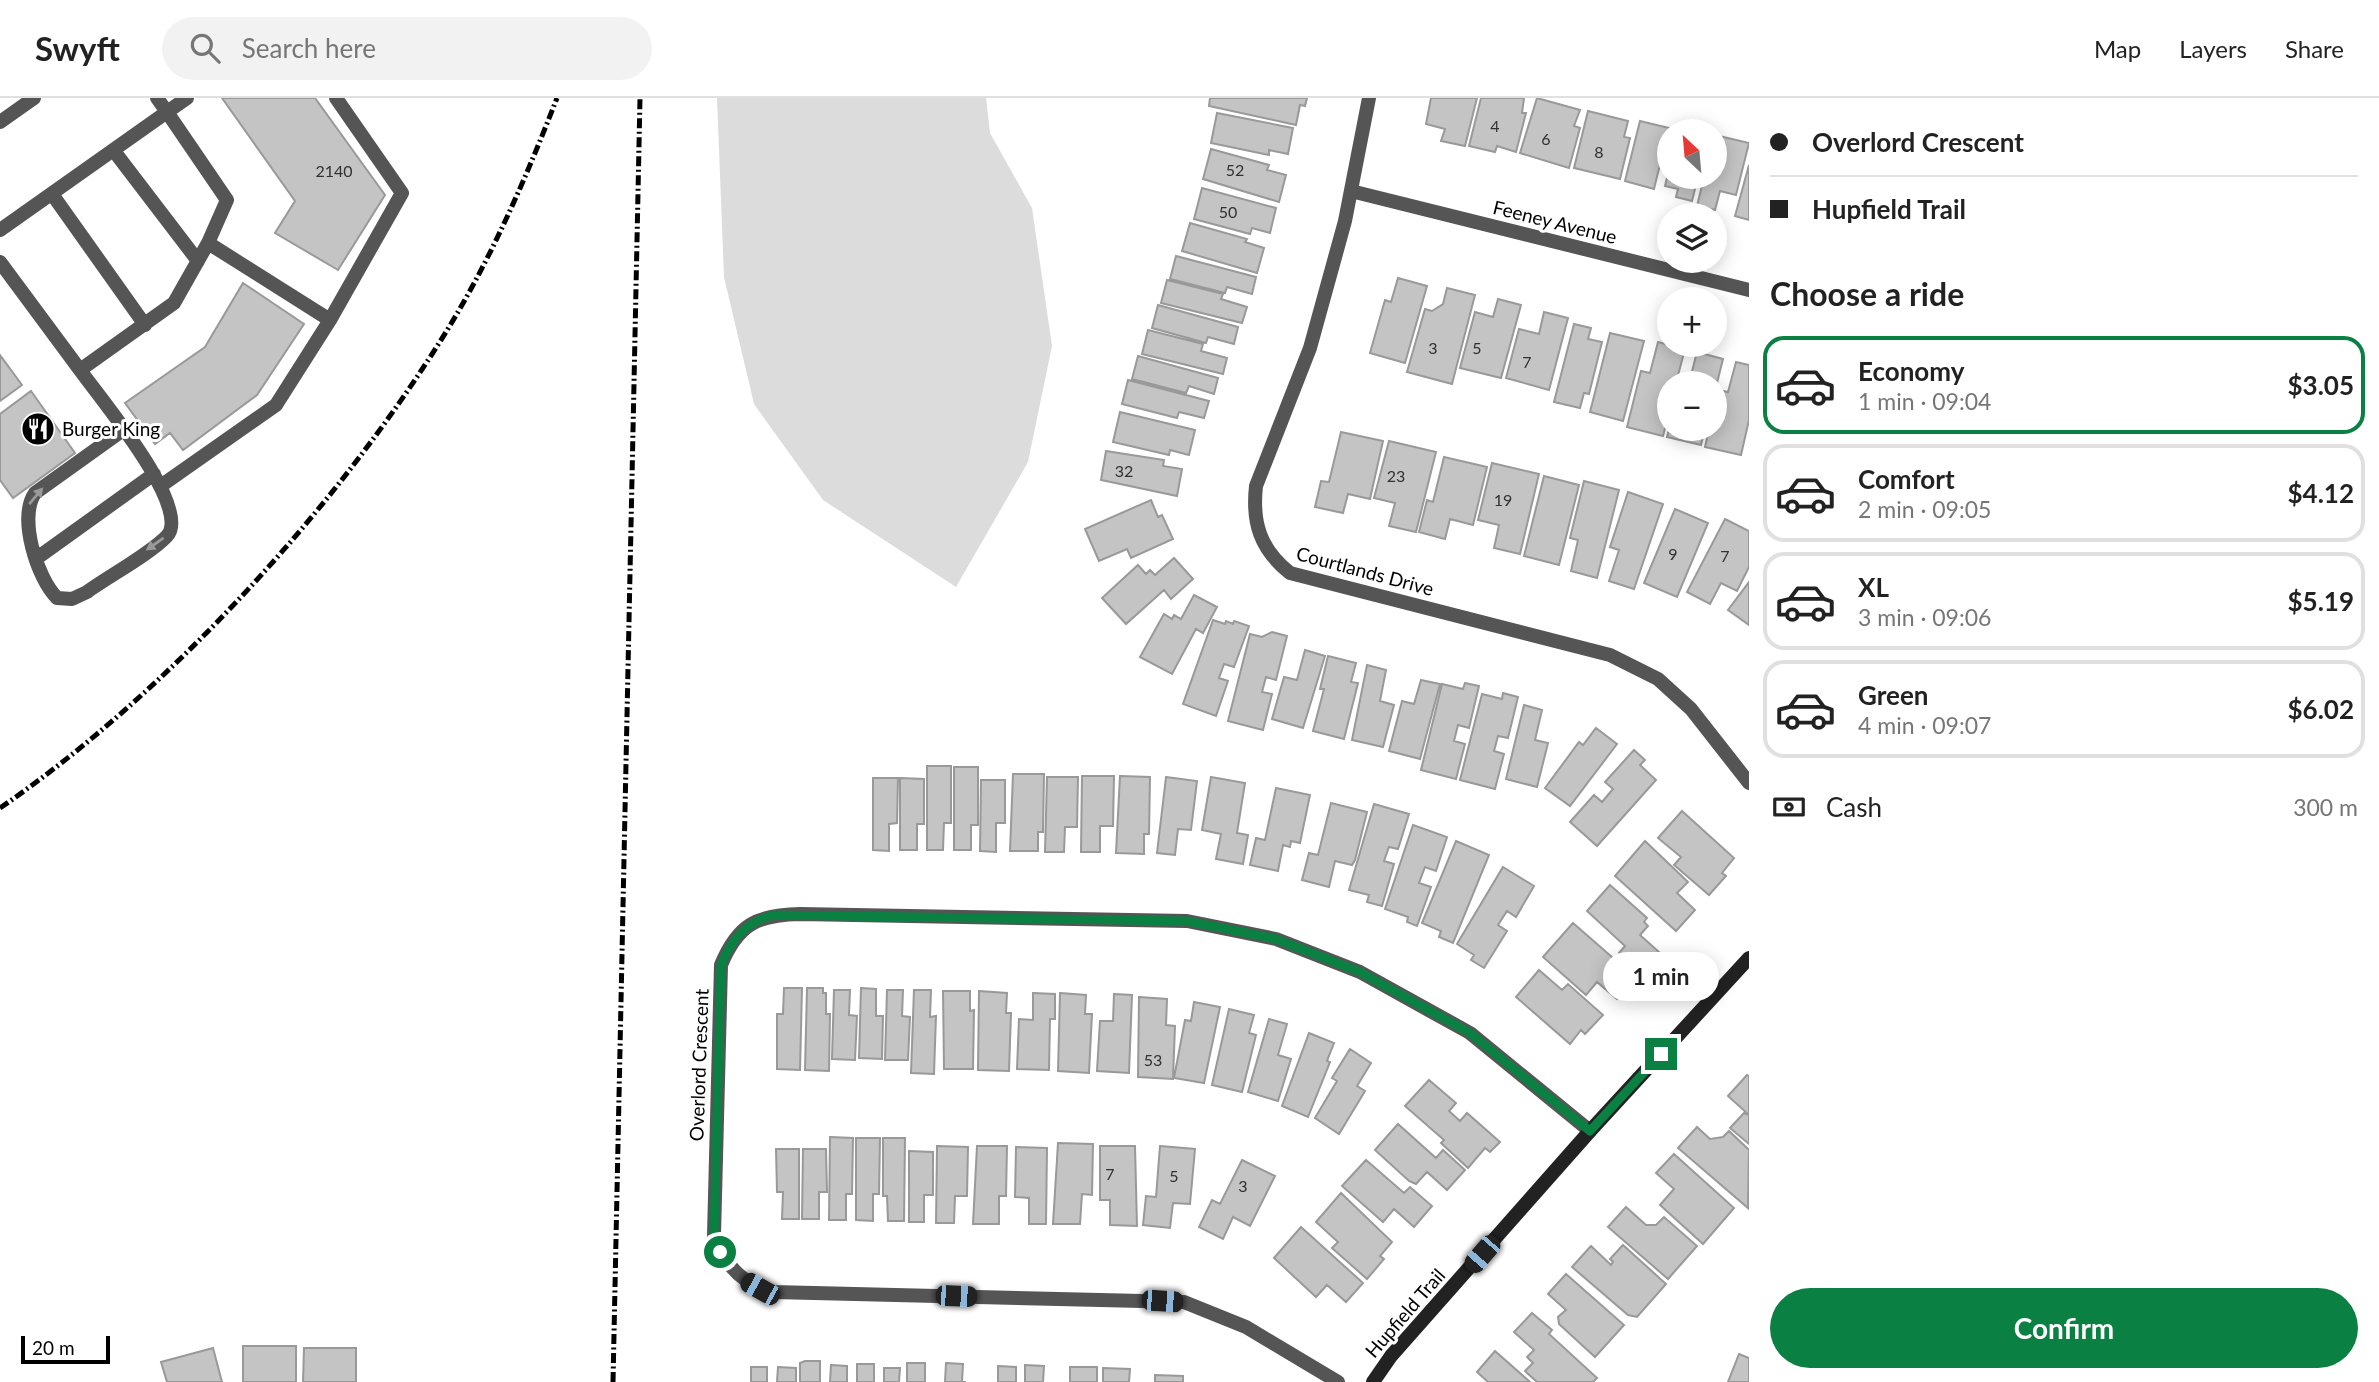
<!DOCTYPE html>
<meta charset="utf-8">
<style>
body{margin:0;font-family:Lato,sans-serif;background:#f2f2f2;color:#222;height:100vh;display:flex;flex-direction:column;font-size:26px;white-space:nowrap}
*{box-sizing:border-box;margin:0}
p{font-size:23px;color:#767676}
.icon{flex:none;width:38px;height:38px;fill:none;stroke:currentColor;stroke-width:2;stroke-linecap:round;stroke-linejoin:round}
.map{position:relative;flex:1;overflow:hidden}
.drawer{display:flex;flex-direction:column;background:#fff;width:630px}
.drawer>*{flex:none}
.banner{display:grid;align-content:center;height:154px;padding:0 21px;background:#fff}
.needle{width:46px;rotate:334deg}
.buttons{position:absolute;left:1657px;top:21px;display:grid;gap:14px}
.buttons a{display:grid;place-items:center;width:70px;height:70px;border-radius:50%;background:#fff;box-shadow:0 4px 18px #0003;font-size:35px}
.scale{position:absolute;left:21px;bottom:18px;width:89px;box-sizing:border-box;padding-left:7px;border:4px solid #000;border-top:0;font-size:19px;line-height:24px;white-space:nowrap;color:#000;-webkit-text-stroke:5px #fff;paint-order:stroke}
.end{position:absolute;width:32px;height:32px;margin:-16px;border:9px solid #0b8043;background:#fff;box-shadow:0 0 0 4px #fff}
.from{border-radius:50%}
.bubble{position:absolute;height:49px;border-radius:24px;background:#fff;box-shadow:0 4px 18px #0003;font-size:23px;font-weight:700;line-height:49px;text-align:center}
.car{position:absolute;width:21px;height:42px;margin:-21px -10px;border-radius:9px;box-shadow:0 0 5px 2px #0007;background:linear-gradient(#222 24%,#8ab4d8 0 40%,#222 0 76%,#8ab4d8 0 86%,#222 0)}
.banner b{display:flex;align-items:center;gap:24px;height:66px;font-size:26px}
.banner b+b{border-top:2px solid #e0e0e0}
.banner i{width:18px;height:18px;background:#222}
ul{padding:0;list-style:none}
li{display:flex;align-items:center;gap:21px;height:98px;margin:0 14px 10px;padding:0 7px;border:4px solid #e0e0e0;border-radius:21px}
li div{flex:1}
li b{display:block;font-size:26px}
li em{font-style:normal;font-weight:700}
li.current{border-color:#0b8043}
li>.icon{width:63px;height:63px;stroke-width:1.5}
h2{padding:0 21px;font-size:32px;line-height:84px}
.pay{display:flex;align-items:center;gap:18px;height:77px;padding:0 21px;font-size:26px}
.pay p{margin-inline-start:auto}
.cta{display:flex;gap:14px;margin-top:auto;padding:14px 21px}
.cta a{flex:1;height:80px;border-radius:42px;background:#0b8043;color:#fff;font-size:28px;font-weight:700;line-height:80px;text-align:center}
header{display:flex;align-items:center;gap:42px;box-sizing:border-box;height:98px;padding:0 35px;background:#fff;border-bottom:2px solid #e0e0e0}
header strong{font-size:33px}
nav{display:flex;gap:38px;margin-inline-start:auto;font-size:24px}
.search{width:490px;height:63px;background:#f2f2f2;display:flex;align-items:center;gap:18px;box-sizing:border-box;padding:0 24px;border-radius:38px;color:#767676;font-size:26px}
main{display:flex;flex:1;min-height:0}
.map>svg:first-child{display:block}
</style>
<header>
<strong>Swyft</strong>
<div class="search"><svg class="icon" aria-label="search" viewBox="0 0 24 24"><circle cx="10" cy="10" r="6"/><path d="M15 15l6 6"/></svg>Search here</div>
<nav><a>Map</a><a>Layers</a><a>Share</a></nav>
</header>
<main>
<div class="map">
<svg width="1749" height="1284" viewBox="0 0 1749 1284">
<rect width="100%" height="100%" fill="#fff"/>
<path fill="#dcdcdc" d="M717 0H986L990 35 1032 110 1052 248 1028 364 956 489 823 402 754 306 724 179Z"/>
<path fill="#c4c4c4" stroke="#999" stroke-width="2" d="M222 0H315L385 97 338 172 275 135 295 103Z
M1210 0H1307L1305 8 1300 7 1296 27 1209 8Z
M1431 0H1477L1465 48 1441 43 1445 31 1426 26Z
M1481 0H1524L1522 15H1526L1516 54 1497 48 1495 54 1469 48Z
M1537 0 1580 12 1574 28 1580 30 1569 70 1520 55Z
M1588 13 1628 23 1624 39 1630 40 1620 81 1574 70Z
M1217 15 1293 30 1288 56 1269 52V57L1211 45Z
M1640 23 1669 30 1654 91 1625 83Z
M1715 37 1749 45 1736 97 1720 93 1715 112 1697 108 1704 79H1715Z
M1211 51 1269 67 1267 72 1286 77 1279 104 1203 81Z
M1670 67V79H1698L1692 103 1676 99 1678 91 1665 88Z
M1749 67V122L1735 118Z
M1202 90 1276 110 1270 135 1252 130 1250 136 1194 121Z
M1190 125 1247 141 1245 144 1264 150 1257 175 1182 153Z
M1176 158 1256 179 1252 196 1227 189 1225 195 1170 181Z
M1398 180 1427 188 1405 265 1370 255 1385 202 1391 204Z
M1167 182 1223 196 1221 201 1247 209 1242 225 1161 205Z
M243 185 304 226 257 297 183 352 170 335 155 346 125 305 205 249Z
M1447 190 1475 197 1452 286 1407 274 1425 211 1432 213 1443 206Z
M1498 201 1521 207 1501 280 1460 270 1475 214 1493 219Z
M1158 207 1238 229 1234 246 1208 239 1206 245 1152 230Z
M1544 214 1568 220 1549 292 1506 280 1519 231 1539 236Z
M1574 226 1591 230 1588 241 1602 244 1589 296 1584 295 1580 310 1554 304Z
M1148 232 1203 246 1201 253 1227 260 1223 276 1142 256Z
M1610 235 1644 243 1623 323 1590 314Z
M1658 244 1685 251 1676 285H1670V311L1663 338 1627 329 1641 273 1650 275Z
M1697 254 1723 261 1715 293V285H1681H1689Z
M0 257 22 287 0 303Z
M1138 258 1218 280 1214 296 1189 288 1186 295 1132 281Z
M1736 264 1749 267V322L1741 357 1705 349 1709 331H1715L1718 292 1728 294Z
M1128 282 1209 303 1204 320 1179 314 1177 320 1122 306Z
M31 293 75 355 13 400 0 382V316Z
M1120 314 1195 332 1189 357 1170 352 1169 357 1113 344Z
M1670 328 1705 331 1701 347 1667 339Z
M1341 334 1383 343 1370 401 1348 396 1343 415 1315 409 1321 383 1329 384Z
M1389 343 1436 354 1416 434 1389 428 1395 405 1374 400Z
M1106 353 1164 362 1163 368 1182 371 1177 398 1101 382Z
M1444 359 1487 369 1473 427 1450 421 1445 441 1419 434 1427 402 1433 404Z
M1492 365 1539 376 1520 456 1494 450 1499 427 1478 422Z
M1544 378 1579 387 1559 467 1524 458Z
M1584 383 1619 392 1597 480 1571 473 1578 442 1570 440Z
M1628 394 1663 406 1634 491 1609 483 1619 452 1610 449Z
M1151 402 1158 419 1162 417 1173 441 1131 460 1127 451 1099 463 1085 431Z
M1675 411 1708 425 1677 499 1644 485Z
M1725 421 1749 433V469L1737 493 1721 485 1710 506 1687 494Z
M1174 460 1193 481 1171 501 1164 492 1126 526 1102 500 1138 467 1146 476 1150 472 1155 477Z
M1749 484V527L1728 512Z
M1194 497 1217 509 1203 535 1196 531 1172 576 1140 559 1164 516 1172 521 1174 517 1181 521Z
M1213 522 1225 526 1226 523 1233 526 1234 523 1249 528 1234 569 1224 566 1219 580 1228 583 1216 618 1183 606Z
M1272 534 1287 538 1276 582 1266 579 1262 594 1272 596 1263 632 1228 623 1250 536 1262 539Z
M1305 552 1325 558 1303 630 1272 621 1284 579 1297 582Z
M1328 558 1356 565 1351 584 1358 585 1344 641 1313 633 1324 591H1320Z
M1367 567 1386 572 1380 603 1394 607 1383 649 1352 642Z
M1421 582 1440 586 1420 661 1389 653 1402 603 1414 606Z
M1465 585 1479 588 1469 630 1458 627 1454 643 1465 646 1456 681 1421 672 1442 586 1463 591Z
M1503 595 1518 599 1508 640 1498 638 1494 653 1504 656 1495 691 1460 682 1482 596 1502 601Z
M1524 607 1542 612 1535 642 1548 645 1537 689 1506 681Z
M1596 630 1617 646 1570 708 1545 690 1579 644 1583 647Z
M1634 652 1645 662 1640 667 1656 682 1597 748 1570 724 1594 697 1602 704 1613 691 1605 684Z
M927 668H951V725H944L943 752H927Z
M954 669H978V727H971V752H954Z
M1013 676H1044L1043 734H1038V753H1010Z
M1082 678H1114L1113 728H1100V754H1081Z
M1120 678 1150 679 1149 736H1144V756L1116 755Z
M1047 679H1078L1077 729H1065L1064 754H1045Z
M1166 679 1197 683 1191 732 1178 731 1175 757 1157 755Z
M1211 679 1245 685 1237 735 1248 737 1243 766 1216 761 1221 736 1202 732Z
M873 680H898L897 725 889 726V753L873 752Z
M900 680 924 681V726H917V752H900Z
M981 682H1005V725H996V754L980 753Z
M1276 690 1310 697 1300 745 1291 743 1290 749 1283 747 1278 773 1250 767 1256 740 1265 742Z
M1331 705 1367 714 1355 762 1352 767 1335 763 1329 789 1302 782 1309 755 1318 757Z
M1374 706 1409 716 1398 751 1389 749 1384 763 1394 766 1382 808 1367 804 1369 797 1349 792Z
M1682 713 1734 760 1722 775 1726 778 1709 797 1674 767 1681 759 1658 740Z
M1413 727 1447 739 1436 773 1425 769 1419 785 1431 789 1417 828 1407 824 1408 819 1385 811Z
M1456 743 1489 757 1453 845 1439 839 1441 833 1422 825Z
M1645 743 1688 784 1677 795 1695 812 1676 833 1615 778Z
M1503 769 1534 788 1516 819 1507 813 1498 827 1507 833 1484 870 1471 862 1474 857 1457 846Z
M1610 787 1647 820 1644 824 1648 828 1640 837 1659 854 1641 875 1619 855 1625 848 1587 813Z
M1573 825 1636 880 1617 901 1597 884 1586 897 1543 859Z
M1539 872 1562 892 1568 886 1603 917 1585 936 1581 932 1570 946 1516 899Z
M784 890H802L800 972 777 971V916H783Z
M807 890H823V895H826V916H830L829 973 805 972Z
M861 890 876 891V918H883L882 961 859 960Z
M834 892H850L849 917 857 918 855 962 832 961Z
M887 892H903L902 918 910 919 908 962H885Z
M914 892H931L930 919 936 918 934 976 911 975Z
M943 893H970V913L974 912 973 971H944Z
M979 893 1007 895 1006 915H1011L1009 973 978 972Z
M1033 895 1055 896V921H1050L1049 972 1017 971 1019 921 1033 922Z
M1060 895 1086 897 1085 916H1092L1089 975 1058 973Z
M1114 896 1132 897 1129 975 1097 973 1100 923H1113Z
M1139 899 1167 901 1166 927 1175 928 1173 981 1138 979Z
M1194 904 1220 909 1204 985 1174 980 1185 922 1191 923Z
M1229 911 1254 917 1249 935 1256 937 1242 994 1212 987Z
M1269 921 1287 926 1278 957 1291 961 1278 1003 1248 994Z
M1309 935 1334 945 1327 963 1330 964 1308 1019 1282 1008Z
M1350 951 1371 965 1357 988 1365 993 1339 1036 1315 1020 1337 983 1332 980Z
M1747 977 1749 978V1017L1728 998Z
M1429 982 1456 1005 1449 1013 1460 1023 1467 1015 1500 1044 1490 1054 1485 1050 1468 1070 1441 1045 1444 1042 1405 1008Z
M1744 1015 1749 1017V1046L1730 1030Z
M1398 1026 1436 1060 1443 1052 1465 1072 1447 1092 1427 1074 1416 1086 1409 1083 1375 1052Z
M1697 1029 1710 1041 1723 1039 1729 1033 1749 1052 1748 1110 1678 1050Z
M830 1039 853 1040 852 1096H846V1122H829Z
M856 1040H880L879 1096H873V1123L856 1122Z
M883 1040H905L904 1123H888L887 1098H883Z
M1058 1045 1093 1046 1092 1097 1082 1096 1080 1126H1053Z
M937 1048 968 1049 967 1098H955L954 1125H936Z
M977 1048H1007L1006 1098H999V1126H973Z
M1100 1048H1135L1137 1128 1110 1127V1102H1100Z
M1160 1048 1195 1051 1190 1106 1173 1105 1170 1130 1143 1127 1146 1098 1156 1099Z
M1016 1049 1047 1050 1046 1126H1029V1100L1015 1099Z
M776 1051H799V1121H782L783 1094H777Z
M803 1051H826L827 1094H819V1121H802Z
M909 1053 933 1054V1097H924V1124H909Z
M1674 1056 1734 1110 1703 1146 1660 1107 1674 1091 1656 1075Z
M1242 1062 1275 1078 1250 1128 1233 1119 1223 1141 1199 1129 1212 1102 1220 1106Z
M1366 1062 1404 1095 1410 1089 1432 1108 1414 1129 1394 1111 1383 1124 1342 1088Z
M1341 1095 1392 1144 1380 1158 1384 1161 1367 1181 1332 1150 1338 1144 1316 1124Z
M1626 1109 1646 1127H1656L1664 1119 1697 1148 1668 1181 1608 1129Z
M1301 1129 1363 1185 1346 1204 1327 1187 1316 1199 1274 1160Z
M1623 1147 1666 1186 1637 1219 1628 1217 1572 1169 1591 1148 1611 1167 1613 1164 1610 1161Z
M1566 1176 1624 1227 1595 1259 1559 1226 1558 1219 1566 1212 1548 1196Z
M1532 1215 1552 1232 1549 1236 1597 1280 1593 1284H1537L1525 1273 1533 1265 1527 1259 1534 1252 1514 1234Z
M243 1248H296V1284H243Z
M213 1250 222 1284H167L161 1264Z
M304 1250H356V1284H303Z
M1495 1253 1530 1284H1488L1477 1274Z
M1739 1256 1749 1260V1284H1728Z
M805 1263H820V1284H800V1265Z
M907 1265H925V1284H907Z
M946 1265 963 1266 962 1284H966H945Z
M857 1266H874V1284H857Z
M831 1267 847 1268V1284H830Z
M1025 1267 1044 1268 1043 1284H1025Z
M998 1268 1016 1269V1284H998Z
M751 1269H767V1284H751Z
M778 1269 796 1270V1284H777Z
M1070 1269H1097V1284H1070Z
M884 1270H900L899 1284H884Z
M1103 1270 1130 1271 1129 1284H1103Z
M1155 1277 1183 1278V1284H1155Z"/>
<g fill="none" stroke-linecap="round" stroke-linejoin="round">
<path stroke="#555" stroke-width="14" d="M0 24 34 0
M114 53 198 163
M52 96 145 227
M0 132 167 14 157 0
M0 164 80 272 174 205 208 145 227 102 167 14 187 0
M330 222 402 95 336 0
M80 272C99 299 193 410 167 438 150 456 109 478 87 494L72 501 57 500C37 480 18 420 35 395L123 332
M162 387 276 307 330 222 208 145
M37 460 154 376"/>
<path stroke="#555" stroke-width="14" d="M1369 0 1345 123 1310 250 1256 388C1252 425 1260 451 1290 475L1610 557 1658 581 1691 611 1749 685
M1351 93 1749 192
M1338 1284 1246 1229 1184 1204 773 1194C742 1186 724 1167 714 1137L721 867C738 826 757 817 800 816L1187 823 1276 841 1360 874 1470 935 1590 1033"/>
<path stroke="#222" stroke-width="14" d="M1373 1284 1391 1258 1590 1033 1749 860"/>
<path stroke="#000" stroke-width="5" stroke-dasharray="10 3.5 2 3.5" stroke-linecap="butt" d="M0 710C168 595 339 407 446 234 491 161 526 80 557 0
M613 1284 640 0"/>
</g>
<defs><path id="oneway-solid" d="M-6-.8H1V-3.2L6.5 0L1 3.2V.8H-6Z" transform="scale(1.75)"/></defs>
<g fill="#999">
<use href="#oneway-solid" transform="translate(36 398) rotate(-50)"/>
<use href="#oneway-solid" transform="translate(155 446) rotate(145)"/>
</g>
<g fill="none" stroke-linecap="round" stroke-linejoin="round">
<path stroke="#0b8043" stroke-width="9" d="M720 1154 714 1137 721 867C732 840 746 824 774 817L1187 823 1276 841 1360 874 1470 935 1590 1033 1661 956"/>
</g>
<defs>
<symbol id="restaurant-disc" viewBox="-11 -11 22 22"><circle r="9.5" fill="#000" stroke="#fff"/><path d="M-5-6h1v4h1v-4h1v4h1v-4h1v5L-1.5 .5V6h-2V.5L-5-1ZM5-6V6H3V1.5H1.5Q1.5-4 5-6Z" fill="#fff"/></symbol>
</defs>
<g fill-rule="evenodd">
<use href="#restaurant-disc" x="19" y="312" width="38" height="38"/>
</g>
<g text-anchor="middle" stroke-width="6" stroke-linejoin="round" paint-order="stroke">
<g font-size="16" fill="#313131">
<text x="1495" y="34">4</text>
<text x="1546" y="47">6</text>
<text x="1599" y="60">8</text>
<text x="1235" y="78">52</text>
<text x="334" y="79">2140</text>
<text x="1228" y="120">50</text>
<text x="1433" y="256">3</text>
<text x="1477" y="256">5</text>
<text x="1527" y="270">7</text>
<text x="1124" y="379">32</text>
<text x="1396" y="384">23</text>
<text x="1503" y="408">19</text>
<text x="1673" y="462">9</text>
<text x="1725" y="464">7</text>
<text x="1153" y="968">53</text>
<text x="1110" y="1082">7</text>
<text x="1174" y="1084">5</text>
<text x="1243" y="1094">3</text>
</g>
<g font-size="19" fill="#000" stroke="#fff">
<text transform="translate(1555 124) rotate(14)" y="7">Feeney Avenue</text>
<text transform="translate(1365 473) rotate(15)" y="7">Courtlands Drive</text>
<text transform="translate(699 967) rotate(-88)" y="7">Overlord Crescent</text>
<text transform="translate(1405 1215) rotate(-49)" y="7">Hupfield Trail</text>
</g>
<g font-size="19" fill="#000" stroke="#fff" text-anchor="start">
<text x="62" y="338">Burger King</text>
</g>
</g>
</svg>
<div class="buttons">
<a><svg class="needle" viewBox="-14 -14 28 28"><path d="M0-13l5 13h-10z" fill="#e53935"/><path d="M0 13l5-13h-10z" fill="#767676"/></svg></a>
<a><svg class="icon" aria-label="layers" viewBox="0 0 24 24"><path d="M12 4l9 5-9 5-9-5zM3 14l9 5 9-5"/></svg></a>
<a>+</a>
<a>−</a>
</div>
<div class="scale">20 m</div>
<i class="end from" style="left:720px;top:1154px"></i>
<i class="end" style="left:1661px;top:956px"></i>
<div class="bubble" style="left:1603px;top:854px;width:116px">1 min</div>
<i class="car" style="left:1482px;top:1156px;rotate:221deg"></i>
<i class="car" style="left:760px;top:1191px;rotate:299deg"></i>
<i class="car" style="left:956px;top:1198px;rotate:92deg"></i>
<i class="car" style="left:1162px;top:1203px;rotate:94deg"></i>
</div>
<section class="drawer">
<div class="banner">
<b><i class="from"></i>Overlord Crescent</b>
<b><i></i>Hupfield Trail</b>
</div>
<h2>Choose a ride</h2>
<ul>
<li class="current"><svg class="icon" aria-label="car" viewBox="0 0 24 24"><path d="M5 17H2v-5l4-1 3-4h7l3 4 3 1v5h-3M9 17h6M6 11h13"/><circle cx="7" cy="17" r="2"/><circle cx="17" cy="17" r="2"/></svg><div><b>Economy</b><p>1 min · 09:04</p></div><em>$3.05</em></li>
<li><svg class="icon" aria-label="car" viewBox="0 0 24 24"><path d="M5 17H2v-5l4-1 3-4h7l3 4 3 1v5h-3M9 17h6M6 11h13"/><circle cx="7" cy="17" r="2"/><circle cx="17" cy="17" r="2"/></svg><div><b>Comfort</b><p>2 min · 09:05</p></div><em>$4.12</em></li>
<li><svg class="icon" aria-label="car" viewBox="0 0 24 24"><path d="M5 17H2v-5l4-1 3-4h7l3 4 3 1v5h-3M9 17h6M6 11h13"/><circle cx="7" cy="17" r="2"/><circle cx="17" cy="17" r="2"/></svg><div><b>XL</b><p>3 min · 09:06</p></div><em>$5.19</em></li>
<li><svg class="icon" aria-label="car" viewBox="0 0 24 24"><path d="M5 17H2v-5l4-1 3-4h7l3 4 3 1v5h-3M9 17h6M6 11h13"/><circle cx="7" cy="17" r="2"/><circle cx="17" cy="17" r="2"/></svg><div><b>Green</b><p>4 min · 09:07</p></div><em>$6.02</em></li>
</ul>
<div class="pay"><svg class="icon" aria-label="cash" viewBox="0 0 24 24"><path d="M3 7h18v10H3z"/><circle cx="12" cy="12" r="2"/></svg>Cash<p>300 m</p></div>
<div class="cta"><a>Confirm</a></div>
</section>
</main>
